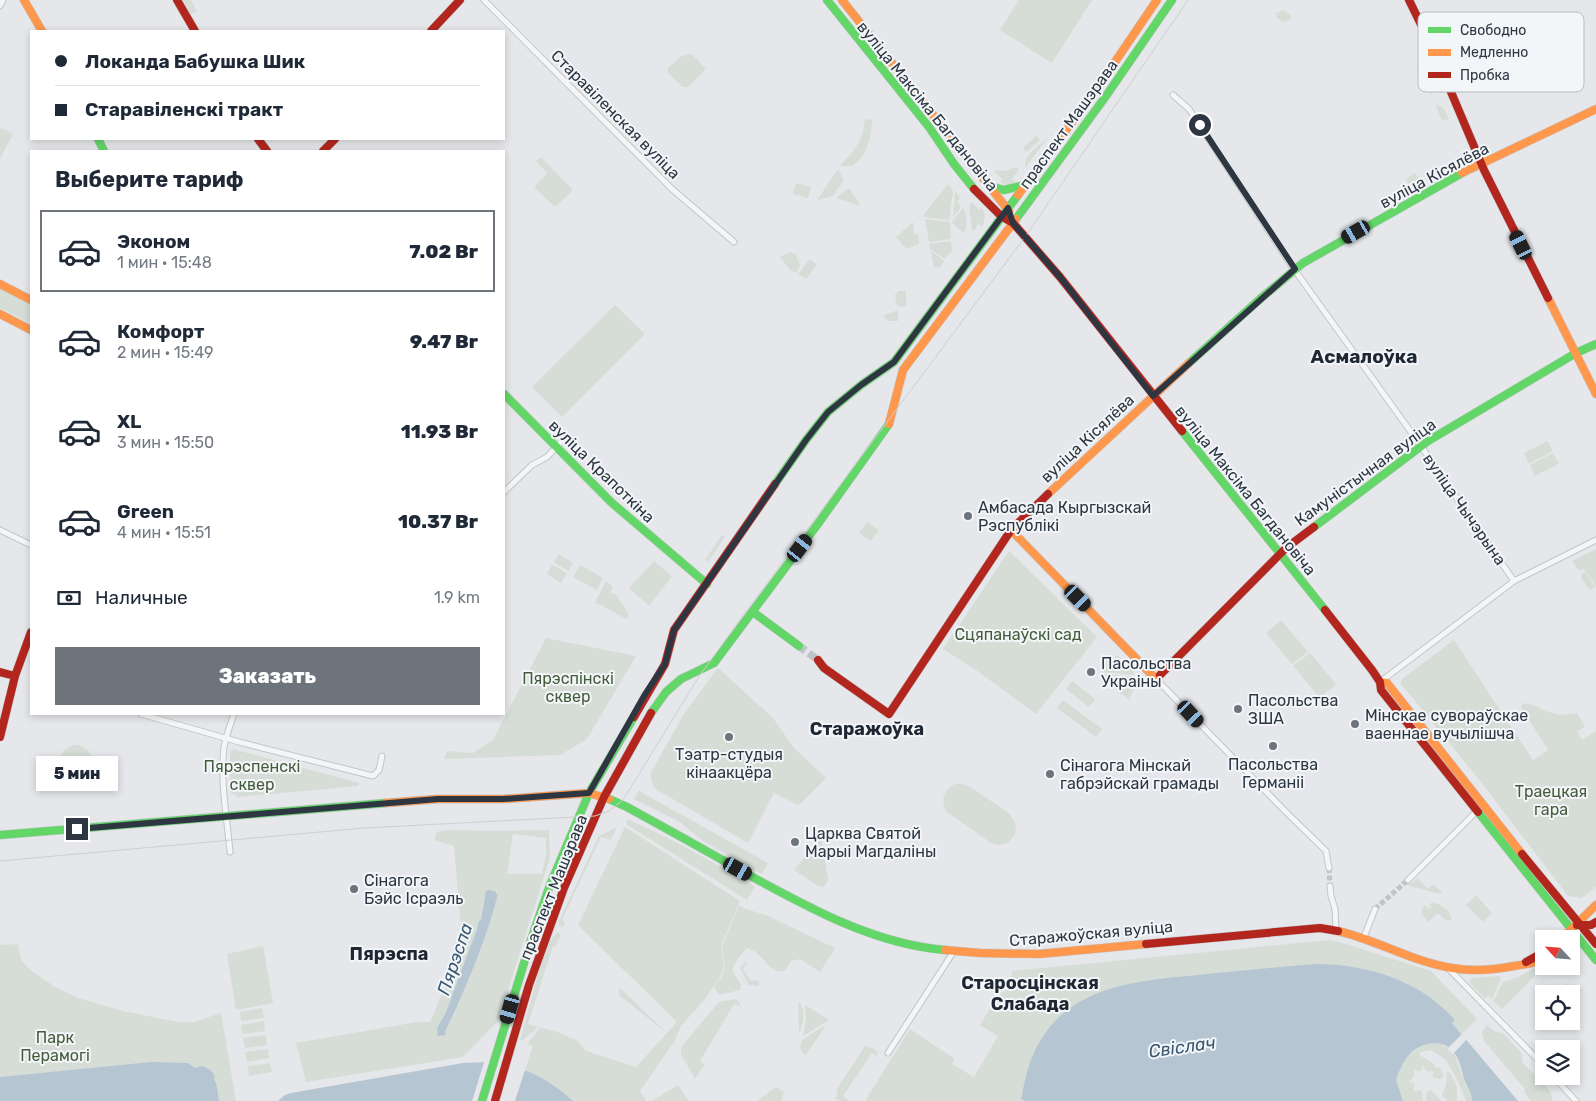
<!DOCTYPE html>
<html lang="ru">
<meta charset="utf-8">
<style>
body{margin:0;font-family:Rubik,sans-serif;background:#f2f2f3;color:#1f2937;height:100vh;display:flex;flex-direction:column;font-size:19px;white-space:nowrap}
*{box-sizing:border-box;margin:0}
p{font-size:16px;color:#747a83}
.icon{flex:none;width:28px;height:28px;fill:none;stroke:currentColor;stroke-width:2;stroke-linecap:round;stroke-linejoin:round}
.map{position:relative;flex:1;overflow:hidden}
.side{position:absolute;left:30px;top:150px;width:475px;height:565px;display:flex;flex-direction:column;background:#fff;border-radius:0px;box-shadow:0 2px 8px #0003}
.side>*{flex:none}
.hud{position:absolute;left:30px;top:30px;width:475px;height:110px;border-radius:0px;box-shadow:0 2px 8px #0003;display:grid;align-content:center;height:110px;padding:0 25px;background:#fff}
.needle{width:32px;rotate:296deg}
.buttons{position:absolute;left:1535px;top:930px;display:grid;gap:10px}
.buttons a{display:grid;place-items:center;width:45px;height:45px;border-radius:0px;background:#fff;box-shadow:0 2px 8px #0003;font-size:25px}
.end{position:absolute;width:22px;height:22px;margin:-11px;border:6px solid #2d3641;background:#fff;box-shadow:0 0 0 2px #fff}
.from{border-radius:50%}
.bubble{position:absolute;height:35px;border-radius:0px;background:#fff;box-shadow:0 2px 8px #0003;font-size:16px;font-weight:800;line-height:35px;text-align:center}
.car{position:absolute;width:15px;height:30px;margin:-15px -8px;border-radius:6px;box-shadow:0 0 4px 1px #0007;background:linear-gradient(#222 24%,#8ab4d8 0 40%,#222 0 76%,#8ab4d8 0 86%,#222 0)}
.hud b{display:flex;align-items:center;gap:18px;height:48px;font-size:19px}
.hud b+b{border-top:1px solid #e0e1e3}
.hud i{width:12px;height:12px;background:#1f2937}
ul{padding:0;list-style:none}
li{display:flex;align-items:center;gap:15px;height:82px;margin:0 10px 8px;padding:0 15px;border:2px solid transparent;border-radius:0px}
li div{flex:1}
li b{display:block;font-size:19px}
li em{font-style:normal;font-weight:800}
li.selected{border-color:#6d747c}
li>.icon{width:45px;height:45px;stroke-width:1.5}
h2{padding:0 25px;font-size:22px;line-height:60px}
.pay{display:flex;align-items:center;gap:12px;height:55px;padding:0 25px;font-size:19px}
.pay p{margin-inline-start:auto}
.cta{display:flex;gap:10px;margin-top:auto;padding:10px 25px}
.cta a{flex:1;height:58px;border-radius:0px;background:#6d747c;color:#fff;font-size:20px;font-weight:800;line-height:58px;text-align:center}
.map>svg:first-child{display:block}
</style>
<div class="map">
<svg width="1596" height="1101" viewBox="0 0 1596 1101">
<rect width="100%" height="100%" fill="#e5e7ea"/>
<path fill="#d6ddd6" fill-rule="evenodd" d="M183 0H191L197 11 191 14Z
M1019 0H1092L1052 63 1000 30Z
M1282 10 1290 15 1291 19 1284 22 1277 18 1276 11 1278 13Z
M688 54H692L706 69 688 87H683L668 73V68L680 57Z
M1422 63 1434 88 1431 95 1417 65Z
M1435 104 1443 107 1449 119 1442 121Z
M865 119 872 120C871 137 868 155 852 166H840C855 150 863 141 865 119Z
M1 128 13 134 0 159V129Z
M1036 136 1040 140 1026 152 1023 148Z
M1048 137 1026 167 1025 166C1025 154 1040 145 1048 137Z
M541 157 573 190 555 207 534 187 547 173 536 161Z
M1016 167 1019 170 1012 179 1015 182 1007 186 1000 182 1003 180 993 170 1005 171Z
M838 169 844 180 833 196 817 200Z
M1415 173 1421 181 1411 187 1406 179Z
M796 183 811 187 808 198 793 194Z
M948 184 953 191 949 220 925 217 924 214Z
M849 188 861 206 836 198Z
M955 191 960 198 957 201 961 207 953 217Z
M972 202 979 210 982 208C986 213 985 220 982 226L978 224 974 231 972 229 969 205Z
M963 208C967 213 968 228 964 233L952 223 953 220Z
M925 219 950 222 951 239 929 242Z
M913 222 914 234 918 235 919 244 906 249 896 237Z
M951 241 952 251 945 259 930 249 929 244Z
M931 251 944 261 939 268 934 267Z
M790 252 796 255 800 265 796 273 790 270 780 257Z
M810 259 817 265 806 279 798 274Z
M0 288 31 305V324L0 308Z
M899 291H906V306L899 307 895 302 897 299 894 296Z
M615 305 645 334 562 417 532 387Z
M898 310V321H889L883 316Z
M1547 441 1553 451 1529 464 1524 453Z
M1553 453 1559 464 1535 476 1530 465Z
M867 522 879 530 871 541 859 533Z
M722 535 725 537 708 562 705 560Z
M1596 549V586L1584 569 1579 571 1572 561Z
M1009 551 1097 637 1036 714 976 670 943 649Z
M559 554 573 563 568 571 554 562Z
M654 561 672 576 649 606 629 588Z
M552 565 567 573 561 583 547 574Z
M580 565 603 578 597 590 573 577Z
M1585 572 1595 587 1590 590 1581 578 1582 573Z
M606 581 613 587 610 593 616 595 629 614 626 619 595 602Z
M1281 620 1308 652 1292 664 1266 633Z
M546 638 636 656 587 739 560 755 444 759 447 751 473 753 493 740Z
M1454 640 1533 760 1548 750 1521 707 1524 703 1536 706 1545 711 1559 715 1577 713 1585 727 1577 731 1582 740 1596 731V887L1581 898 1568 896 1481 782 1401 684 1402 679Z
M1310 653 1336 684 1320 698 1293 666Z
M1117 655 1134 671 1133 675 1104 672C1103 666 1106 661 1109 656L1114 659Z
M718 668 773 718 794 748 826 778 801 803 798 805 774 793 748 843 654 788 650 774 684 714Z
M1105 674 1132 677 1136 683 1129 700 1113 687 1115 685 1107 679Z
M1072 681 1095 699 1089 707 1066 689Z
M1063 700 1102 729 1096 737 1057 708Z
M60 761a16 16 0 1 1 32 0a16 16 0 1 1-32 0Z
M233 749 359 783 358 786 238 797 230 792V752Z
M955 784H962L972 788 1010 814 1016 824 1015 835 1008 843 997 845 991 843 947 812C940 801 943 790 955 784Z
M639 791 768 863 762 874 703 841 680 822 634 799Z
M628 819 680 844 755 886 747 900 626 824Z
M625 827 740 901 721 945 724 965 721 975 705 999 681 1026 674 1042 640 1091 646 1101H573L553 1084 525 1070 533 1046 527 1044 540 1028 555 1031 578 1041 586 1051 636 1067 667 1033 619 995V987L667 1033 677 1022 578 925Z
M615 828 616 829 611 840 601 837 562 920 565 923 562 928 559 925V921L599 836Z
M447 830 491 831 549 830 550 858 498 1021 463 1057 306 1082 296 1043 417 1022H430L450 975 462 940 454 846 434 840 437 832ZM513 834 546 838V854L542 874H507ZM498 894C486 942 466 988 445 1032L437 1028 446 1012 477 929V925L481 920 483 903Z
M821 838 828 880 824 887 818 886 794 870Z
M1405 878 1411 884 1418 878 1428 889 1434 884 1442 893 1440 894 1400 883Z
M1476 895 1492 913 1483 922 1466 905Z
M1432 902C1441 904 1451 910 1452 919L1447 921 1438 913 1428 922 1421 913 1423 912 1421 910 1425 905 1429 909 1431 907 1429 905Z
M739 905 746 909 766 915 835 948 820 972 800 959 791 961 785 971C772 974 766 961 758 954 755 951 751 950 747 948L738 958 732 970 741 985 740 990 719 995 714 987 722 976 725 965 722 946Z
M557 932 561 934 556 947 553 946 528 1024 538 1027 523 1040H520L546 946Z
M1330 940 1346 944 1431 971 1477 1019 1462 1034 1452 1023 1451 1016C1415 981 1367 964 1317 964L1150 980C1073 993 1036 1020 1021 1099L1025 1101H865L910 1029 955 1059 952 1064 974 1077 998 1036 980 1025 999 994 1009 989 1012 971Z
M18 944 21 960 29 969 55 987 78 998 123 1011 178 1022H194L221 1013 236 1101H0V945Z
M263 946 273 1003 236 1010 227 954Z
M746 961 747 964 743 969 750 980 759 981V986L749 985 740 968Z
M1539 966 1541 970 1502 1009 1493 1001 1503 982C1518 979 1525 972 1539 966Z
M1499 976 1501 978 1492 999 1488 995 1485 999 1469 982 1471 978Z
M1566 984 1583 989 1575 997H1572L1562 986Z
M736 999 740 1003V1006L734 1004 700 1061 705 1064 695 1079 681 1054V1047L719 1002Z
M798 1003H800C806 1013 803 1023 799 1033Z
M805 1005 829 1020 803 1036 806 1020Z
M262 1008 264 1018 241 1021 240 1012Z
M264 1021 265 1031 243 1034 241 1025Z
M1487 1025 1494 1031 1503 1033 1521 1052 1523 1063 1550 1091 1553 1101H1531L1524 1092 1525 1089 1484 1041 1482 1032Z
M824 1026 825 1027 806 1055 803 1053 800 1048 802 1040Z
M266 1035 267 1045 245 1048 243 1038Z
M1437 1042 1449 1048 1454 1052 1465 1083 1471 1093 1472 1101H1466L1457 1079 1448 1064 1447 1061 1431 1050 1421 1052 1419 1055 1433 1063 1435 1067 1440 1068 1444 1076 1440 1079 1434 1078 1432 1075 1434 1073 1432 1070 1430 1072 1425 1070 1424 1065H1423L1422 1070 1418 1072 1416 1070 1413 1072 1415 1075 1410 1081 1404 1080 1413 1083 1415 1086 1413 1089 1416 1092 1418 1090 1422 1091 1423 1101H1403L1396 1080C1403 1060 1415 1044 1437 1042Z
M865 1046C869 1047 876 1048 878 1054L877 1056 872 1053 843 1096 848 1100 847 1101H840L835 1098 838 1093 836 1090Z
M268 1049 269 1058 247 1062 245 1052Z
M270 1063 272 1072 249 1076 248 1066Z
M1447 1072 1450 1073 1457 1087V1101H1448L1442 1095 1446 1085Z
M678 1085 689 1101H652Z
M776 1087 784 1092 781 1101H757Z
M1431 1090 1441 1101H1426L1427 1091Z"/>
<path fill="#b6c5d2" d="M490 890 496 892V894H498C486 941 466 988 445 1032L446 1035 438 1036 437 1028 446 1012 477 929 478 923 481 919 486 891Z
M1317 964C1368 964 1421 981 1455 1020L1452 1023 1518 1101H1472C1472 1092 1467 1087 1464 1079 1462 1071 1460 1061 1455 1054 1443 1035 1416 1043 1406 1059 1402 1065 1398 1073 1396 1080L1403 1101H1025L1021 1099C1024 1084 1027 1069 1033 1055 1062 987 1132 981 1197 975 1237 971 1277 967 1317 964Z
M151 1062 188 1063 195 1068 202 1066C208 1068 213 1071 215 1077L214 1078 215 1082H216L219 1101H0V1077Z
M490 1062C525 1067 547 1077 573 1101H278L285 1095 291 1093 463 1063Z"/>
<path fill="#e5e7ea" d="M1464 1032 1468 1038 1453 1054 1447 1049Z
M485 1059 509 1062 526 1067 515 1101H472Z"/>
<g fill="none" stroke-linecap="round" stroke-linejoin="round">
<path stroke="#c0c4c8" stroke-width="5" stroke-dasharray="5 2.5" stroke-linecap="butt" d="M1329 868 1330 886
M1375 909 1408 880"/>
<path stroke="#c0c4c8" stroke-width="8" stroke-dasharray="8 4" stroke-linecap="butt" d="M799 646 818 660"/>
<defs>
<path id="street" d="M484 0 672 189 734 242
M0 6 3 0
M1173 95 1189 109 1291 265 1421 446 1514 581
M504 492 532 465 547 457 562 441
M0 530 31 545
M1156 679 1286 812 1326 851 1329 868
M1380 682 1514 581 1596 540
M141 714 239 742 373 776 379 770 382 756
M230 852C227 817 220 782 224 747 226 736 230 725 234 714
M1408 880 1477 811
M1330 886 1331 896 1335 909 1336 930
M1364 937 1375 909
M1447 967 1544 1066
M888 1053 954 951
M1553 1076 1576 1101"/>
<path id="fast" d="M827 0 929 127 954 164 974 189
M98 139 104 151
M990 186 1004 190 1025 185
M1016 219 1106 96 1172 0
M1189 363 1260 299 1303 263 1462 173
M504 394 612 503 707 584
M1182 431 1325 610
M775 484 806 440 828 412 861 385 894 362 1018 195
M1314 527 1428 441 1576 353 1596 344
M753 612 799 646
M651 713 666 692 681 679 714 663 820 521 889 424
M609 799 627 807C667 829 707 851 747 874 809 908 874 944 945 950
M1478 812 1596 960
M0 835 386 803
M482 1101 531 940 550 885 589 793 634 717"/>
<path id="slow" d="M24 0 42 31
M842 0 1009 211
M1462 173 1596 109
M1018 195 1100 84 1157 0
M0 284 31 300
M1548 298 1596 394
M0 314 31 330
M889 424 903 370 1016 219
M1048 494 1189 363
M1011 530 1156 679 1160 675
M1380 682 1387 683 1522 854
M386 803 438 799H503L589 793 609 799
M1338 931C1377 940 1413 962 1452 968 1473 972 1493 970 1514 966 1524 964 1534 964 1544 959
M1561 939 1596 905
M945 950 980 953 1039 954 1146 944"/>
<path id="jam" d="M177 0 195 31
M1409 0 1432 47 1484 170 1548 298
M431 31 460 0
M258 139 267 151
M323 151 335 139
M974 189 1001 216 1013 223 1060 277 1182 431
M1325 610 1372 670 1380 682 1381 690 1478 812
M818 660 824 668 889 714 1011 530 1048 494
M0 672 15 676
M1160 675 1286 548 1314 527
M634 717 665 664 674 630 775 484
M0 737 15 676 31 632
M1522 854 1596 944
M1577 925H1591L1596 922
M1146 944 1320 928 1338 931
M1526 962 1544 952
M495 1101 529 985 564 888 604 797 651 713"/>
</defs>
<use href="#street" stroke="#c3c5c8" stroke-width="7"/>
<use href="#fast" stroke="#c3c5c8" stroke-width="9"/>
<use href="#slow" stroke="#c3c5c8" stroke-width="9"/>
<use href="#jam" stroke="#c3c5c8" stroke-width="9"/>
<use href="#street" stroke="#f4f5f6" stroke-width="5"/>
<use href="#fast" stroke="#63d668" stroke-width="8"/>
<use href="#slow" stroke="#ff974d" stroke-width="8"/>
<use href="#jam" stroke="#b3261e" stroke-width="8"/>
<path stroke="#cdcfd1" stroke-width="1" d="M0 861 364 828 595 816 609 811 623 800 698 678 744 614 1025 237 1188 0"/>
</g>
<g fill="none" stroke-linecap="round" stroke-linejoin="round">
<path stroke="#2d3641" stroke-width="6" d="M77 829 438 799H503L589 793 644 696 665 664 674 630 806 440 828 412 861 385 894 362 1008 208 1013 223 1060 277 1153 396 1295 269 1200 125"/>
</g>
<g fill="#6d747c" stroke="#f3f6f8" stroke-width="2">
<circle cx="968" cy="516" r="5"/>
<circle cx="1091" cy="672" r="5"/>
<circle cx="1238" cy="709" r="5"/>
<circle cx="1355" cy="724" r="5"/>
<circle cx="729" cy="737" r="5"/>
<circle cx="1273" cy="746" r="5"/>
<circle cx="1050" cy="774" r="5"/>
<circle cx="795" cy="842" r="5"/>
<circle cx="354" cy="889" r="5"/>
</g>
<g text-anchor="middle" stroke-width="4" stroke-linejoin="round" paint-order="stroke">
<g font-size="16" fill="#2d3641" stroke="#f3f6f8">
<text transform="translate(928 106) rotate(51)" y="6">вуліца Максіма Багдановіча</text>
<text transform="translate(616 114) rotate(45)" y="6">Старавіленская вуліца</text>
<text transform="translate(1068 124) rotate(-54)" y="6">праспект Машэрава</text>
<text transform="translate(1434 175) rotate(-28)" y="6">вуліца Кісялёва</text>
<text transform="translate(1087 438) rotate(-43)" y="6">вуліца Кісялёва</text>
<text transform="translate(602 471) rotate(44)" y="6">вуліца Крапоткіна</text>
<text transform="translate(1365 472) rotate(-36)" y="6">Камуністычная вуліца</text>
<text transform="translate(1246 490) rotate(51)" y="6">вуліца Максіма Багдановіча</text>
<text transform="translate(1465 509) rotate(55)" y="6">вуліца Чычэрына</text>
<text transform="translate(553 887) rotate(-68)" y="6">праспект Машэрава</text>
<text transform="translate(1091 933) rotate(-5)" y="6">Старажоўская вуліца</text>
</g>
<g font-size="16" fill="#2d3641" stroke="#f3f6f8" text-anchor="start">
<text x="978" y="513">Амбасада Кыргызскай<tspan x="978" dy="18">Рэспублікі</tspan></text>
<text x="1101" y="669">Пасольства<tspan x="1101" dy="18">Украіны</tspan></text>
<text x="1248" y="706">Пасольства<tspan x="1248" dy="18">ЗША</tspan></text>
<text x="1365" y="721">Мінскае сувораўскае<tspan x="1365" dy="18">ваеннае вучылішча</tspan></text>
<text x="729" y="760" text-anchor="middle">Тэатр-студыя<tspan x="729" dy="18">кінаакцёра</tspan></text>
<text x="1273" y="770" text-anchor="middle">Пасольства<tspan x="1273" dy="18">Германіі</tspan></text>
<text x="1060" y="771">Сінагога Мінскай<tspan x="1060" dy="18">габрэйскай грамады</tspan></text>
<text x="805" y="839">Царква Святой<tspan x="805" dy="18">Марыі Магдаліны</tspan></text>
<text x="364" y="886">Сінагога<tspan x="364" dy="18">Бэйс Ісраэль</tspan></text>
</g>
<g font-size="16" fill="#445c3b" stroke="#f3f6f8">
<text x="1018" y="640">Сцяпанаўскі сад</text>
<text x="568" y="684">Пярэспінскі<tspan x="568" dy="18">сквер</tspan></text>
<text x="252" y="772">Пярэспенскі<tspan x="252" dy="18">сквер</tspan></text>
<text x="1551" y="797">Траецкая<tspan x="1551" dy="18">гара</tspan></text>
<text x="55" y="1043">Парк<tspan x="55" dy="18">Перамогі</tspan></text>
</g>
<g font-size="18" font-weight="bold" fill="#1f2733" stroke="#f3f6f8">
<text x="867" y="735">Старажоўка</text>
<text x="389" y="960">Пярэспа</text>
<text x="1030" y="989">Старосцінская<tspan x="1030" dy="21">Слабада</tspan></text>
</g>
<g font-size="18" font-style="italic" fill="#3a5872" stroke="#f3f6f8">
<text transform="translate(455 959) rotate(-71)" y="6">Пярэспа</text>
<text transform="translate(1182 1047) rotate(-8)" y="6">Свіслач</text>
</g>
<g font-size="19" font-weight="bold" fill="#1f2733" stroke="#f3f6f8">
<text x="1364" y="363">Асмалоўка</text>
</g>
</g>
<rect x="1418" y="12" width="166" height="80" rx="8" fill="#f3f6f8" stroke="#b8bcc1" stroke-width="1"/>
<rect x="1428" y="27" width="23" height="6" fill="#63d668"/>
<rect x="1428" y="49" width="23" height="7" fill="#ff974d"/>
<rect x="1428" y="72" width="23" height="6" fill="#b3261e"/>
<g font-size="14" fill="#2d3641">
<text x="1460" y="35">Свободно</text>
<text x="1460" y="57">Медленно</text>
<text x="1460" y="80">Пробка</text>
</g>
</svg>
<div class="buttons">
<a><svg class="needle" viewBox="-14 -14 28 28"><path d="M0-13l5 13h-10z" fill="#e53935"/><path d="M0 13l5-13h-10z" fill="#747a83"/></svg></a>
<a><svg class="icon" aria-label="locate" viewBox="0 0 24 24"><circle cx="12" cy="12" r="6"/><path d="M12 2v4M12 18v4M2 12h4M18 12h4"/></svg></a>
<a><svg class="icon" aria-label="layers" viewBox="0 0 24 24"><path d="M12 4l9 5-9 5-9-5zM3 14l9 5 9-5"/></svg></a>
</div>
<i class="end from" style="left:1200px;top:125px"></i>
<i class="end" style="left:77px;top:829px"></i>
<div class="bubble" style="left:36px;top:756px;width:82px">5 мин</div>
<i class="car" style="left:1356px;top:232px;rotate:240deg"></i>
<i class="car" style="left:1521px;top:245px;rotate:334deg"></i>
<i class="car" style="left:800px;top:548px;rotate:37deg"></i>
<i class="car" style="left:1078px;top:598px;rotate:135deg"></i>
<i class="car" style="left:1191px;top:714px;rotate:137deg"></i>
<i class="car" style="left:738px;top:869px;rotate:119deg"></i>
<i class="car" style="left:510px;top:1009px;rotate:196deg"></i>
<div class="hud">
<b><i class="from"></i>Локанда Бабушка Шик</b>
<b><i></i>Старавіленскі тракт</b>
</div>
<section class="side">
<h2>Выберите тариф</h2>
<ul>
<li class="selected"><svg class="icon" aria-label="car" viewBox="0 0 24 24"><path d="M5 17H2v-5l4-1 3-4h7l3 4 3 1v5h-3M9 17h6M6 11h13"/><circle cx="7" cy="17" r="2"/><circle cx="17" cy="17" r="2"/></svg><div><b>Эконом</b><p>1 мин · 15:48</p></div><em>7.02 Br</em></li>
<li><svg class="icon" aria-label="car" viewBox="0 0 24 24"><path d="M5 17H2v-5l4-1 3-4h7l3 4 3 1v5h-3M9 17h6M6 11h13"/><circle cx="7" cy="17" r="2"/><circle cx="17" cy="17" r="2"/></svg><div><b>Комфорт</b><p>2 мин · 15:49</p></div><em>9.47 Br</em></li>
<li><svg class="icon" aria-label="car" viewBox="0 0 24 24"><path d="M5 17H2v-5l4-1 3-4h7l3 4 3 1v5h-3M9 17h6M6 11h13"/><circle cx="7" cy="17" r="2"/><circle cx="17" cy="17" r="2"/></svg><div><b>XL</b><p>3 мин · 15:50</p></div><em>11.93 Br</em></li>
<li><svg class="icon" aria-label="car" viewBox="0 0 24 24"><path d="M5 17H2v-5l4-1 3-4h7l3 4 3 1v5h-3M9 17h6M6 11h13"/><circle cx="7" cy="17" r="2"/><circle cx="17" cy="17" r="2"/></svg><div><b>Green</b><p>4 мин · 15:51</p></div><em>10.37 Br</em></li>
</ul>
<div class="pay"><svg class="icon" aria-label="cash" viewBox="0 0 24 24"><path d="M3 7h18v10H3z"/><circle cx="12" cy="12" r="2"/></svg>Наличные<p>1.9 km</p></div>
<div class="cta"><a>Заказать</a></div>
</section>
</div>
